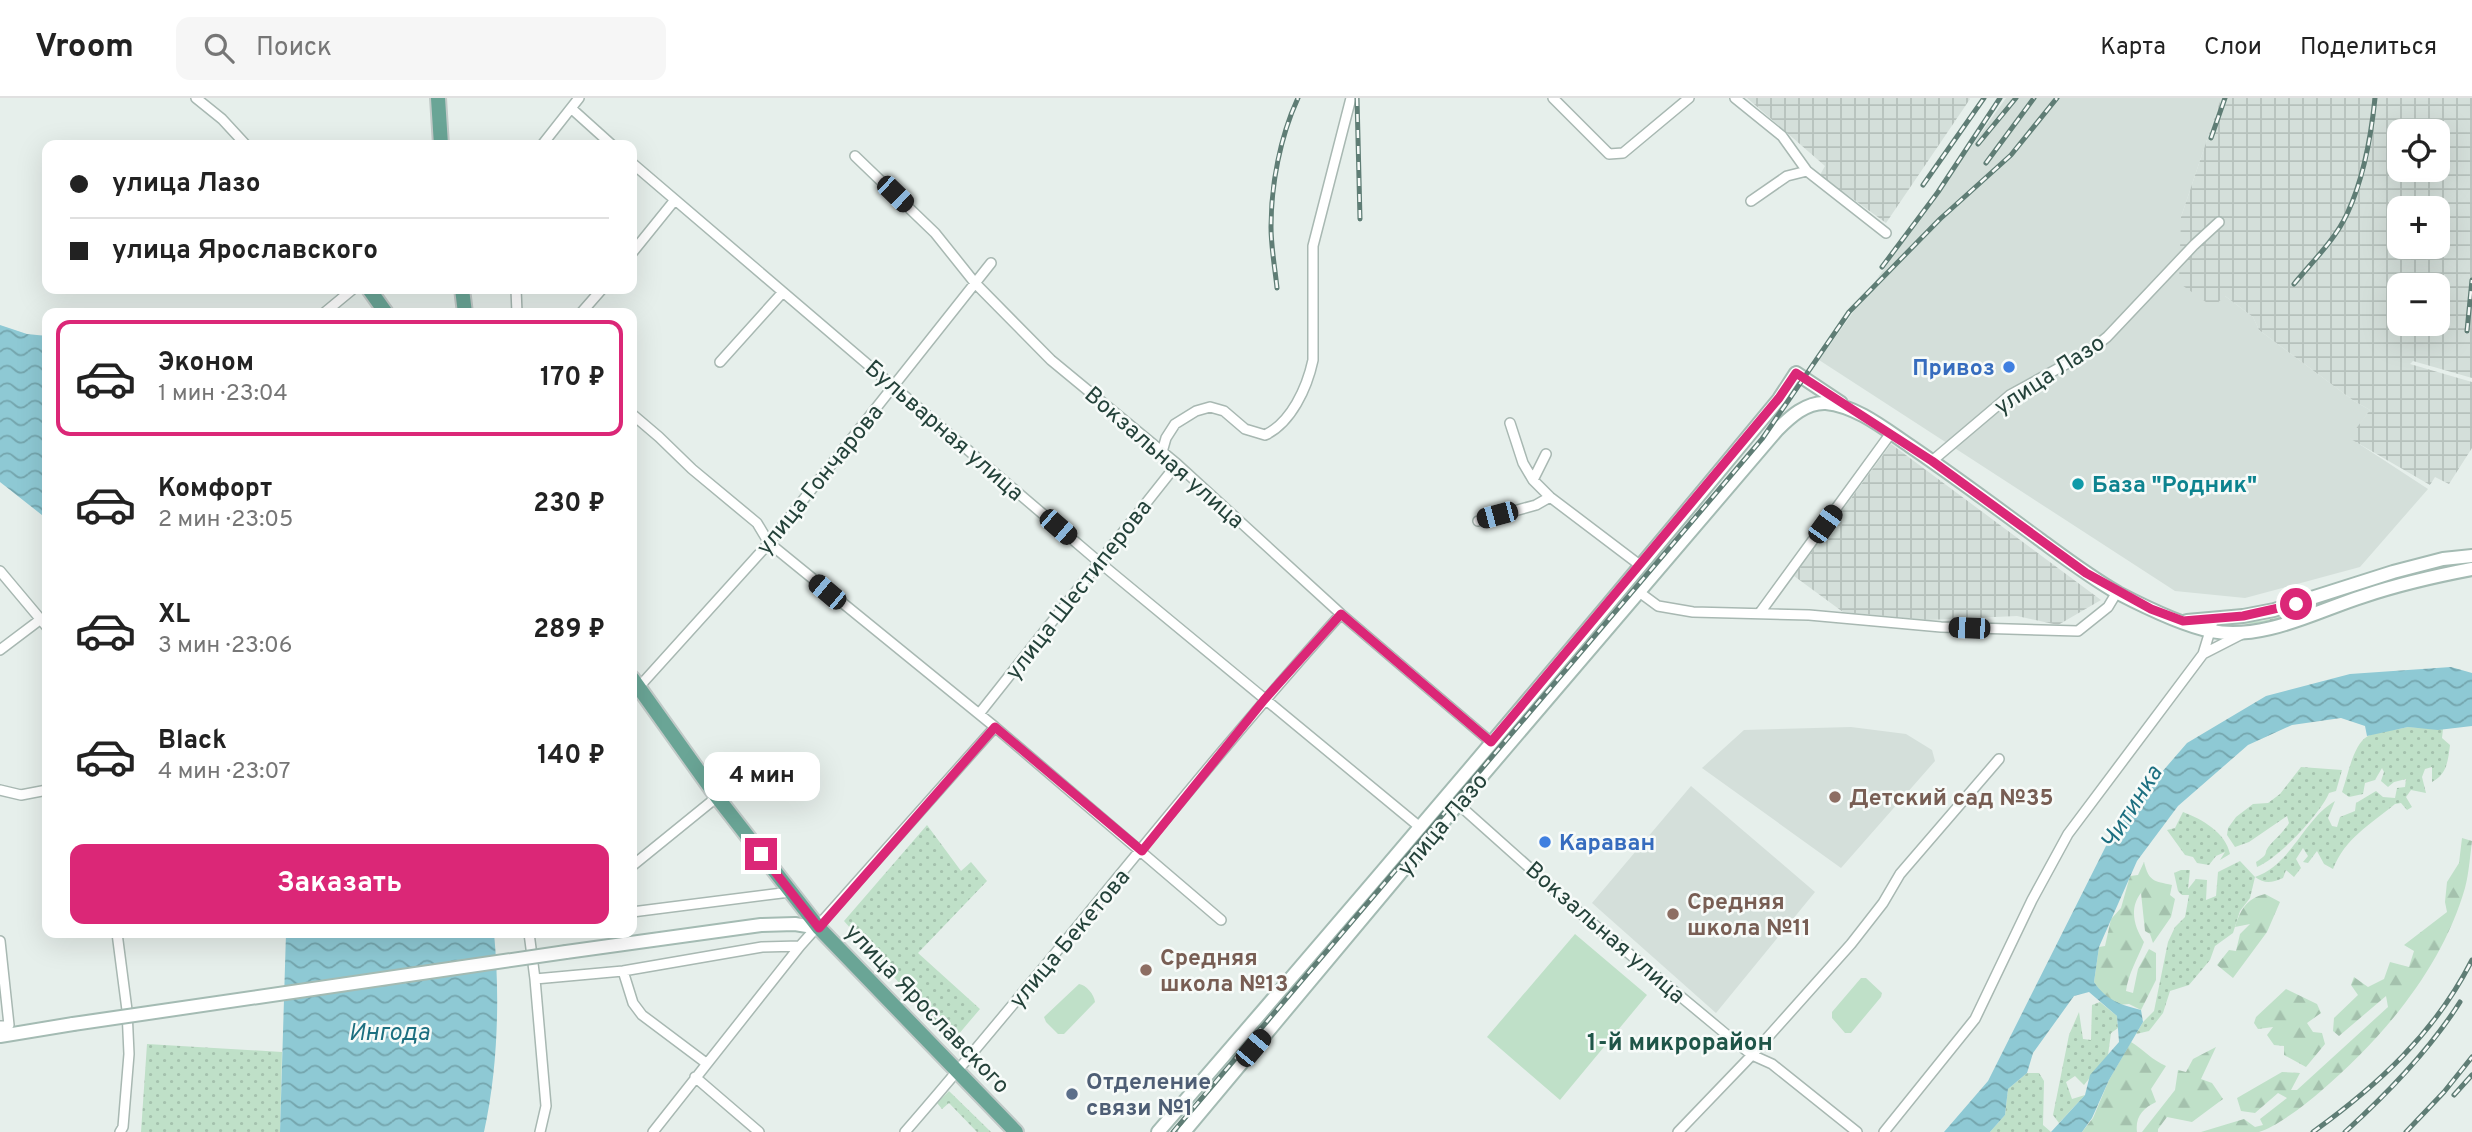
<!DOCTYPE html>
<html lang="ru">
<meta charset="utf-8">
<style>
body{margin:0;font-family:Overpass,sans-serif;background:#f6f6f6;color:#222;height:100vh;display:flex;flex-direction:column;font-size:26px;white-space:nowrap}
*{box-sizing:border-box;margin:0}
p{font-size:23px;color:#767676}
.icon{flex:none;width:38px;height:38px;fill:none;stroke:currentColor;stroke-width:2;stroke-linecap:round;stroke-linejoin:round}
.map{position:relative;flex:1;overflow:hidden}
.drawer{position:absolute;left:42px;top:210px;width:595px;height:630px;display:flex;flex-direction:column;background:#fff;border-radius:14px;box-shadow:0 7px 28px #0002}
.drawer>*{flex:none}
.banner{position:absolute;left:42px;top:42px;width:595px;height:154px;border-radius:14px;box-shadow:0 7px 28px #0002;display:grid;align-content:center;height:154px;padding:0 28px;background:#fff}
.buttons{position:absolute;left:2387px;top:21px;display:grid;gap:14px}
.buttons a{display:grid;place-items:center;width:63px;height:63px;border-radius:14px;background:#fff;box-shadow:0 7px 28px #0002;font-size:35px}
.end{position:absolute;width:32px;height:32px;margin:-16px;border:9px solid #db2777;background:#fff;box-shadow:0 0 0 4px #fff}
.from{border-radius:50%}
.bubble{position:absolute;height:49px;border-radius:14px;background:#fff;box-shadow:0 7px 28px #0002;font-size:23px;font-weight:700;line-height:49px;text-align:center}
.car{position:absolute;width:21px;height:42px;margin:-21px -10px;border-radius:9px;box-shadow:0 0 5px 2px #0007;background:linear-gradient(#222 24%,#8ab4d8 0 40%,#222 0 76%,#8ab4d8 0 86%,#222 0)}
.banner b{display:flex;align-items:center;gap:24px;height:66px;font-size:26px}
.banner b+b{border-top:2px solid #e0e0e0}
.banner i{width:18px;height:18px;background:#222}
ul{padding:12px 0 0;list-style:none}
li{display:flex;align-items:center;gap:21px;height:116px;margin:0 14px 10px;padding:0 14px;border:4px solid transparent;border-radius:14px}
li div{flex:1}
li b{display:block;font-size:26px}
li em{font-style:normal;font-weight:700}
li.active{border-color:#db2777}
li>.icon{width:63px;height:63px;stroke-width:1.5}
.cta{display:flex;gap:14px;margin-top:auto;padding:14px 28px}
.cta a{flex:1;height:80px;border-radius:14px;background:#db2777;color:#fff;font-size:28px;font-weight:700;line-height:80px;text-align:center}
header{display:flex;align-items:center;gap:42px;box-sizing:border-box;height:98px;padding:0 35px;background:#fff;border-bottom:2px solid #e0e0e0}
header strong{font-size:33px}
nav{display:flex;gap:38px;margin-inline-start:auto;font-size:24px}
.search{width:490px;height:63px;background:#f6f6f6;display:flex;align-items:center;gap:18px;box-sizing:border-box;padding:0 24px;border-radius:14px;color:#767676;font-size:26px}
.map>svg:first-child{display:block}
</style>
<header>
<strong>Vroom</strong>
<div class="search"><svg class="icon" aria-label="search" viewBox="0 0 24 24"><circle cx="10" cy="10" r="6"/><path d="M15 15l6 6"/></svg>Поиск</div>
<nav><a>Карта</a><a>Слои</a><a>Поделиться</a></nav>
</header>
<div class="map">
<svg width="2472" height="1034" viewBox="0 0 2472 1034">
<defs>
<pattern id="industrial-grid" width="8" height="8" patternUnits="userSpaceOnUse" patternTransform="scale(1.75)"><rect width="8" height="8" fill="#d4dfda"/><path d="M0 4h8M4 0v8" fill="none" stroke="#b6c1bc"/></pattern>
<pattern id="grass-dots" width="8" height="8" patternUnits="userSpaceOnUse" patternTransform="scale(1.75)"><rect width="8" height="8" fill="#bfe0c8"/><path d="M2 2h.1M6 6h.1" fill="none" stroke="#a4c1ad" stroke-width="1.8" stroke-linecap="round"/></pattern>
<pattern id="forest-firs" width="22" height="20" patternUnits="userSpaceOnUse" patternTransform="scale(1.75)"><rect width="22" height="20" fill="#bfe0c8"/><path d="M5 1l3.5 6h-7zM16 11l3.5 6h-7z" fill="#a4c1ad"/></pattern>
<pattern id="water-waves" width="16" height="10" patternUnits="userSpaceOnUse" patternTransform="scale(1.75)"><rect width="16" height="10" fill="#8ec9d4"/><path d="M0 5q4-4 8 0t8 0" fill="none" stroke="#74a5ad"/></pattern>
</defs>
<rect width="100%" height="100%" fill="#e6efeb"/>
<path fill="#d4dfda" d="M2006 0H2221L2181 119 2225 198 2253 219 2259 232 2354 303 2370 312 2350 340 2428 391 2360 469 2245 500 2175 493 1819 262Z
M1851 629 1906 636 1932 652 1935 663 1841 770 1702 670 1744 632Z
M1691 688 1815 794 1716 915 1592 805Z"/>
<path fill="url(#industrial-grid)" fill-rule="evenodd" d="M1747 0H1969L1970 1 1886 125 1820 77 1825 68Z
M2221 0H2472V280L2413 263 2410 266 2472 284V350L2449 386 2435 379 2430 387 2349 340 2370 312 2354 303 2259 232 2253 219 2225 198 2213 209 2179 185 2181 119ZM2399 33H2438V72H2399ZM2399 110H2438V149H2399ZM2399 187H2438V226H2399Z
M1891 346 2101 502 2058 527 2017 518 1928 522 1843 514 1794 478Z"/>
<path fill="url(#grass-dots)" d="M2452 467V470L2409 479 2343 499 2288 520 2262 525 2223 527V525L2262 523 2287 517 2379 485Z
M2408 629 2443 631 2442 640 2450 647C2448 663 2447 676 2432 684V669L2425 671 2422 679 2426 695 2411 692 2406 699 2412 709 2407 712 2401 705 2395 706C2371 726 2345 740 2333 771L2324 766 2317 753 2308 765 2303 764 2308 758 2303 750 2296 761 2301 770 2294 779 2286 772 2283 780C2271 785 2265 786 2255 779L2250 800 2240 813 2233 835 2215 848 2210 862 2189 887 2170 893 2163 915 2149 933 2136 936 2143 924 2154 913 2168 844 2175 829 2185 819 2189 797H2182L2178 793 2174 775 2181 772H2190L2188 791 2196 781 2207 782 2206 802 2216 798 2218 774 2240 763 2255 779C2292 766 2303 722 2335 703L2328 720 2332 728 2337 729 2340 719 2355 713 2356 705 2376 693 2383 699 2395 700 2397 690 2405 689 2406 681 2394 684 2388 689 2381 683 2384 674 2382 670 2375 682 2365 685 2363 696 2349 699 2342 694C2348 678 2353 646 2368 638 2379 633 2396 632 2408 629Z
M2301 669 2342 672 2336 693 2329 695C2321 715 2278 761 2257 769L2256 764C2271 755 2262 756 2270 747 2277 739 2283 735 2289 725L2287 718 2249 744 2235 749 2227 737 2228 730 2236 719 2253 706 2268 705 2280 696Z
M2183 714C2202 721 2226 735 2230 756L2220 762 2225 754 2216 758 2209 767 2197 765 2193 759 2185 757 2167 732 2175 730Z
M927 727 961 773 971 764 987 783 918 855 980 911 952 944 844 823Z
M2100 904 2117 918 2118 930 2111 935 2108 957 2084 987 2075 978 2066 984 2072 1001 2085 997 2059 1025 2053 1017 2069 937 2079 914 2083 941 2091 942 2092 907Z
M147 946 282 954 280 1034H141Z
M2027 975H2039L2044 983 2043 1027 2051 1034H1990L2005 1017 2008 991Z
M949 993 991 1034H977L949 1005 942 1011 937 1005Z"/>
<path fill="url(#forest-firs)" d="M2462 740 2472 743C2470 758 2469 775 2465 790 2442 870 2383 940 2321 993 2309 1004 2275 1030 2259 1034 2241 1034 2219 1034 2201 1034L2244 1021 2255 1029 2263 1027 2260 1021 2287 1000 2278 995 2255 1015 2241 1013 2237 1000 2282 974 2300 975 2291 992H2297L2388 909 2386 898 2339 938 2333 933 2334 920 2358 897 2351 887 2354 879 2368 889 2384 881 2390 864 2409 869 2414 853 2404 847 2447 814 2445 804 2447 784 2459 765Z
M2144 764C2149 784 2154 783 2172 787L2170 797 2175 801 2171 819 2153 845 2150 836 2145 833 2141 795C2129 810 2134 829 2144 844 2138 860 2128 876 2126 893L2133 895 2138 871 2149 851 2156 855V882L2141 912 2129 906 2118 907 2100 893 2094 884 2099 849 2105 848 2111 821 2121 810 2130 778 2138 777Z
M2265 796 2280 804 2267 834 2233 880 2217 867 2229 852 2236 853 2240 836 2250 826 2235 829C2241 811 2246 801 2265 796Z
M2286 891 2317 906 2321 915 2307 925 2313 934 2322 935 2325 946 2306 969 2284 957V948L2274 947 2267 937 2273 929 2258 931 2254 925 2256 919Z
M2131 944C2144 952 2152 962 2166 968L2151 991 2156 1004C2143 1010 2135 1019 2137 1034H2082L2093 1020 2109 982Z
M2216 949 2201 981 2212 985 2223 1001 2192 1024 2167 1019 2158 1031V1034H2142L2175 992 2178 972 2186 974 2193 961Z"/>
<path fill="#bfe0c8" d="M1575 836 1647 897 1560 1002 1487 939Z
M1861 880H1866L1882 895 1881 899 1851 935H1845L1832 920V914Z
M1079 886C1086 887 1094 896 1095 904L1064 936H1058L1046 924 1044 919Z"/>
<path fill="url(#water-waves)" d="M0 227 27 236 47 238V421L0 384Z
M2451 569 2472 575V628L2438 632 2408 629 2367 638 2365 628 2341 620 2292 627 2248 647 2178 708 2137 763 2099 849 2094 884C2106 902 2121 907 2141 912L2143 924 2109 982 2092 1020 2082 1034H2051L2085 997 2090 977 2119 944 2117 918 2089 894 2074 898 2033 955 2027 975 2008 991 2005 1017 1990 1034H1944L1988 983 2117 726 2187 645 2266 598 2350 576Z
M286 835H494C500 898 498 971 484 1034H280Z"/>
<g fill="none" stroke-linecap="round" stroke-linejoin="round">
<defs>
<path id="street" d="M196 0 222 21 246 47
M1553 0 1609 56 1623 55 1689 0
M1735 0 1782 38 1807 73 1886 135
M572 11 612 47
M542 47 579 0
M855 58 935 135 975 185 1051 262 1177 366 1341 516 1491 644
M632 65 1099 464 1421 730
M1751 103 1787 78 1807 73
M632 155 674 103
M516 191 517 215
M324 215 353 191
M581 215 602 191
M720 264 783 194
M632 316 659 339 692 371 757 425 769 445 995 629 1221 822
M1510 325 1523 365 1533 382 1550 399 1641 468
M1162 354 1166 340 1175 326 1196 313 1210 309 1224 313 1245 331 1265 337C1291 325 1307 290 1313 262V148L1351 0
M1932 363 2010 297 2088 254 2107 239 2194 147 2219 124
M1533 382 1546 356
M1478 423 1536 407 1550 399
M0 473 47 529
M1639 494 1658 508 1693 514 1809 517 1941 529 2078 533 2108 509 2117 494
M1759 516 1891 335
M0 552 41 521
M2203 556 2242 536
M638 590 769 445 991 165
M979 616 1177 366
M0 692 21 697 47 692
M1458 706 1579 814 1727 937 1752 957 1772 966 1857 1034
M632 768 717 699
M632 814 790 794
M117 835 127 912 129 956 123 1029 120 1034
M529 835 535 881 546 1008 540 1034
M0 843 9 927 0 928
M623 873 633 905 642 917 706 965
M535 881 623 873 762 849 800 848
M695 979 759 1034
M653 1034 800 848 995 629
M905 1034C1053 864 1190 684 1341 516
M1678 1034 1752 957 1851 846 1883 805 1900 776 1999 661
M1884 1034 1975 921 2032 802 2068 736 2203 556 2214 520"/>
<path id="secondary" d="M2187 523 2243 518 2274 512 2393 474 2443 461 2472 458
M566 854 761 827 795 826 819 830
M0 938 73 926
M1158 1034C1368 792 1575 548 1779 301L1796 275 1841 305
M1184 1034 1458 706 1777 332C1790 319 1806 304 1826 305 1857 308 1886 332 1910 348 1954 378 1997 410 2039 441 2065 460 2090 479 2118 495 2145 509 2181 527 2211 533 2264 543 2316 513 2364 498 2400 486 2435 478 2472 471"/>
<path id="primary" d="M438 0 441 47
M369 191 386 215
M462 191 465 215
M632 580 717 699 819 830 1016 1034"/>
</defs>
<use href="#street" stroke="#a8b8b2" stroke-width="12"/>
<use href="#secondary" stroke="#a4bbb3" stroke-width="16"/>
<use href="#primary" stroke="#c2cac8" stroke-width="18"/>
<use href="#street" stroke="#fff" stroke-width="9"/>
<use href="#secondary" stroke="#fff" stroke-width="12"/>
<use href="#primary" stroke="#6aa596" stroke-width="14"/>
<defs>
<path id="rail" d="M1357 0 1360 121
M2211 40 2225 0
M1978 46 2016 0
M1986 65 2034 0
M1923 87 1984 0
M1882 169 1938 94 2000 0
M2294 186C2312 164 2335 142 2347 116 2364 80 2371 39 2375 0
M1277 190C1275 170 1271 149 1271 129 1271 87 1280 39 1298 0
M2467 233 2472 182
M2454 997 2472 977
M1173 1034 1762 341 1849 214 1940 121 2011 57 2057 0
M2313 1034C2378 987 2435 935 2472 862
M2345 1034C2388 995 2429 953 2460 904
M2406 1034 2444 994 2472 959"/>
</defs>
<use href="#rail" stroke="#5f7d75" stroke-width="5"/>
<use href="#rail" stroke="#f7fbf9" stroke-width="2.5" stroke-dasharray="8" stroke-linecap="butt"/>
<defs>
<path id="secondary-bridge" d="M73 926 566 854"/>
</defs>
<use href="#secondary-bridge" stroke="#a4bbb3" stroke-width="16" stroke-linecap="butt"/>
<use href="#secondary-bridge" stroke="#fff" stroke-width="12"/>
</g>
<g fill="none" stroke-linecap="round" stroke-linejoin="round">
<path stroke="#db2777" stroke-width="9" d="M761 756 819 830 995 629 1142 753 1264 602 1341 516 1491 644 1779 300 1796 275 1932 363 2086 475 2151 511 2183 523 2243 518 2296 506"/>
</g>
<g fill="#3f7fe0" stroke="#f7fbf9" stroke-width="2.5">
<circle cx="2009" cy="269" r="7"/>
<circle cx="1545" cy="744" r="7"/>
</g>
<circle fill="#0f9aa8" stroke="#f7fbf9" stroke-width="2.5" cx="2078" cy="386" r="7"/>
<g fill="#8d6e63" stroke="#f7fbf9" stroke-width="2.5">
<circle cx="1835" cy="699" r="7"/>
<circle cx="1673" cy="816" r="7"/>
<circle cx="1146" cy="872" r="7"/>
</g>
<circle fill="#5c6f8a" stroke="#f7fbf9" stroke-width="2.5" cx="1072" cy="996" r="7"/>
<g text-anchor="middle" stroke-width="5" stroke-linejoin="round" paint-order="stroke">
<g font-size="23" font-weight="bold" fill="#366cbe" stroke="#f7fbf9" text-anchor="end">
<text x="1995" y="277">Привоз</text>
<text x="1559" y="752" text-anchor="start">Караван</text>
</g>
<g font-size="23" fill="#24423a" stroke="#f7fbf9">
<text transform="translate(2049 276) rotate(-33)" y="8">улица Лазо</text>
<text transform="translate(945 332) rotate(41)" y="8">Бульварная улица</text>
<text transform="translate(1165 359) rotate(41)" y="8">Вокзальная улица</text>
<text transform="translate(819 381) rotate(-51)" y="8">улица Гончарова</text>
<text transform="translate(1078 491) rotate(-52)" y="8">улица Шестиперова</text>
<text transform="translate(1442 726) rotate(-50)" y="8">улица Лазо</text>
<text transform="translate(1606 834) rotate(41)" y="8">Вокзальная улица</text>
<text transform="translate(1069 840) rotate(-50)" y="8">улица Бекетова</text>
<text transform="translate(928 910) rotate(46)" y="8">улица Ярославского</text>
</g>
<g font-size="23" font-weight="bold" fill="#0d838f" stroke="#f7fbf9" text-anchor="start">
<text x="2092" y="394">База "Родник"</text>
</g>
<g font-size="23" font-weight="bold" fill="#785e54" stroke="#f7fbf9" text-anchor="start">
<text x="1849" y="707">Детский сад №35</text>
<text x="1687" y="811">Средняя<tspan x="1687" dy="26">школа №11</tspan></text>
<text x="1160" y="867">Средняя<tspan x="1160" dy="26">школа №13</tspan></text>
</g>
<g font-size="23" font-weight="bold" fill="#4e5e75" stroke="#f7fbf9" text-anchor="start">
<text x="1086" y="991">Отделение<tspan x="1086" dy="26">связи №1</tspan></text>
</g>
<g font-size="24" font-style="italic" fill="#1c6f80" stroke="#f7fbf9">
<text transform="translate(2131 709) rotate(-58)" y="8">Читинка</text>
<text x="389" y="942">Ингода</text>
</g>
<g font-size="24" font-weight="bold" fill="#1f5548" stroke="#f7fbf9">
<text x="1680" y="952">1-й микрорайон</text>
</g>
</g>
</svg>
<div class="buttons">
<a><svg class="icon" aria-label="locate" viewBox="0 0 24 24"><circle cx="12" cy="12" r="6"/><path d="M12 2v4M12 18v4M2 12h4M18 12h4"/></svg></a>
<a>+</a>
<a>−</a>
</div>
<i class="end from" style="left:2296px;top:506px"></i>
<i class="end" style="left:761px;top:756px"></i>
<div class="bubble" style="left:704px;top:654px;width:116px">4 мин</div>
<i class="car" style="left:895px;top:96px;rotate:134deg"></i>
<i class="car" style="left:1497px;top:417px;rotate:255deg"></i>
<i class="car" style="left:1825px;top:426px;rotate:36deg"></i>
<i class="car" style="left:1058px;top:429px;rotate:131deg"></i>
<i class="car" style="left:827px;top:494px;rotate:310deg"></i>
<i class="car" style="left:1969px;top:530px;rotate:272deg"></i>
<i class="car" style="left:1253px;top:950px;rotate:40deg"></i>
<div class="banner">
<b><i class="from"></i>улица Лазо</b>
<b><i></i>улица Ярославского</b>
</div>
<section class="drawer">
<ul>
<li class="active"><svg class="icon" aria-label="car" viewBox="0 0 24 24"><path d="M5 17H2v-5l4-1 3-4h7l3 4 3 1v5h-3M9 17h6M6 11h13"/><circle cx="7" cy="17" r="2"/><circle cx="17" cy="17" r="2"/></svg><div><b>Эконом</b><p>1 мин · 23:04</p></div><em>170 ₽</em></li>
<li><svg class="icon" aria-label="car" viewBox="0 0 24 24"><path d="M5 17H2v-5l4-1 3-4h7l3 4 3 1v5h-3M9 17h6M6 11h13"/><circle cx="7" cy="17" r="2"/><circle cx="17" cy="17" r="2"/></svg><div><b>Комфорт</b><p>2 мин · 23:05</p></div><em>230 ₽</em></li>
<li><svg class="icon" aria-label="car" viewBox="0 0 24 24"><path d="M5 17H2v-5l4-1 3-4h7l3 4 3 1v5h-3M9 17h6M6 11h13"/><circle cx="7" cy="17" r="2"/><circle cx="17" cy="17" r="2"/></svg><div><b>XL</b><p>3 мин · 23:06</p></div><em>289 ₽</em></li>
<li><svg class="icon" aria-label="car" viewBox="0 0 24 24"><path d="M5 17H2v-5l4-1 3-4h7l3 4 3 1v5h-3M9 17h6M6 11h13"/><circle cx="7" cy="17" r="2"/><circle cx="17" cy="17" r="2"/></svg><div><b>Black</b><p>4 мин · 23:07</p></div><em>140 ₽</em></li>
</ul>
<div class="cta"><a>Заказать</a></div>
</section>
</div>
